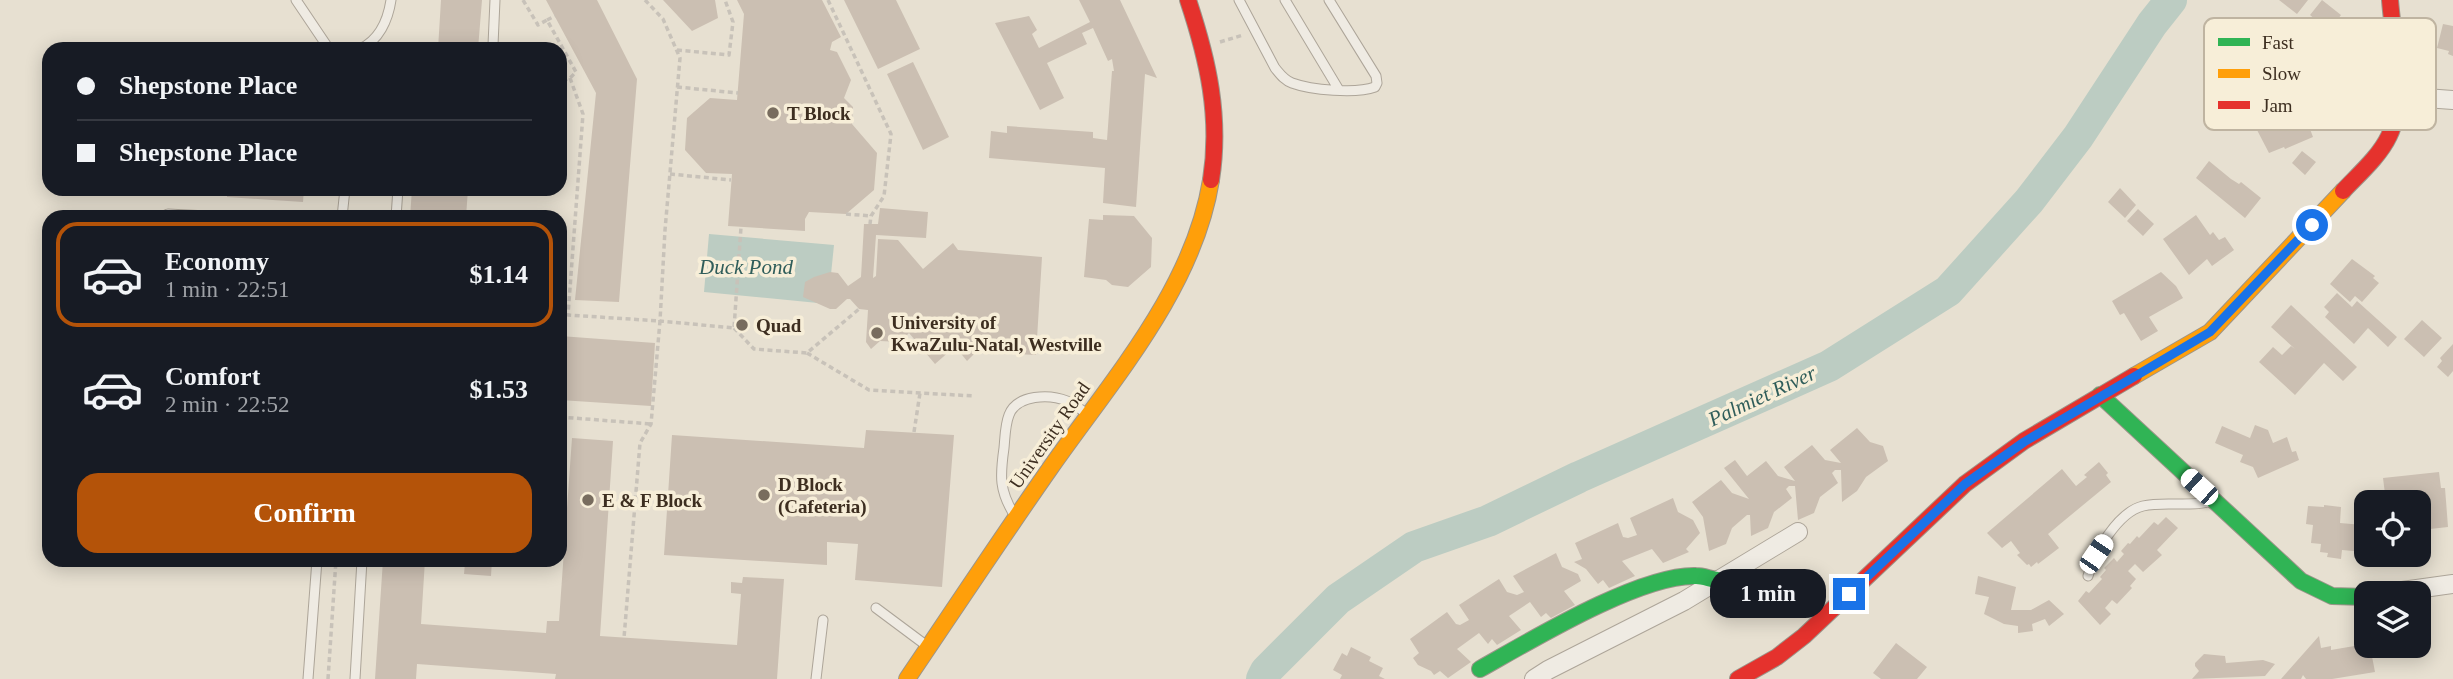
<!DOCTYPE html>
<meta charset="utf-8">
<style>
body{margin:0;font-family:"Times New Roman",serif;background:#242831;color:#f1f3f6;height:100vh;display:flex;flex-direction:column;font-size:26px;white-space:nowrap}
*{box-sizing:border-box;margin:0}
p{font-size:23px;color:#9ea1a6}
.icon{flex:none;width:38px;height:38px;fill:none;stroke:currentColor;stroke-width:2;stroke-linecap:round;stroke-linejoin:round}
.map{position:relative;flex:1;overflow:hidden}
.sheet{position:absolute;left:42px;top:210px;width:525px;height:357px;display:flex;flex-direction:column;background:#171b24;border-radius:21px;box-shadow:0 4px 18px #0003}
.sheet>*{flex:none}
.banner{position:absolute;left:42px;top:42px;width:525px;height:154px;border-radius:21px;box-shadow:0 4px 18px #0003;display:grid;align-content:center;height:154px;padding:0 35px;background:#171b24}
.tools{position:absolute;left:2354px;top:490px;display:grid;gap:14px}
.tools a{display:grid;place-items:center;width:77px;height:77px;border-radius:14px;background:#171b24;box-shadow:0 4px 18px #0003;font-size:35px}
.end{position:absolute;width:32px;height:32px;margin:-16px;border:9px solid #1a73e8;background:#fff;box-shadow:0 0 0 4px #fff}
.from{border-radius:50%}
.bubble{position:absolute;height:49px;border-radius:21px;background:#171b24;box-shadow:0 4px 18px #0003;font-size:23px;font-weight:700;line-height:49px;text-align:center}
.car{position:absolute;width:21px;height:42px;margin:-21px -10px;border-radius:9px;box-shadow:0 0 5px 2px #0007;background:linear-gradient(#fff 24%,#345 0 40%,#fff 0 76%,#345 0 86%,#fff 0)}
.banner b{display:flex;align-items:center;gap:24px;height:66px;font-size:26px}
.banner b+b{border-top:2px solid #363941}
.banner i{width:18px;height:18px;background:#f1f3f6}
ul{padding:12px 0 0;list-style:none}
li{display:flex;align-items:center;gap:21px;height:105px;margin:0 14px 10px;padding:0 21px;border:4px solid transparent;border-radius:21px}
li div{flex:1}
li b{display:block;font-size:26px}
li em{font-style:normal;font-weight:700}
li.on{border-color:#b45309}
li>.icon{width:63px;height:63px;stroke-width:1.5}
.action{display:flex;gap:14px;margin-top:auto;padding:14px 35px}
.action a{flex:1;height:80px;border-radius:21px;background:#b45309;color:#fff;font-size:28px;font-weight:700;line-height:80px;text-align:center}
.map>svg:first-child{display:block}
</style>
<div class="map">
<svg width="2453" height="679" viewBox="0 0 2453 679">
<rect width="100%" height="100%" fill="#e7e0d1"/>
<path fill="#bcccc2" d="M709 234 834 245 828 304 704 292Z"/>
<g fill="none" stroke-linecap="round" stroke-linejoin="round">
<path stroke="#bcccc2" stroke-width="32" d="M1262 679 1266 671 1338 599 1414 547 1488 521 1579 477 1829 366 1948 291 2029 201 2078 137 2152 24 2171 0"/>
</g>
<path fill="#cbbfb2" d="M441 0H482L478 49H438Z
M546 0H597L637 79 619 302 575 300 596 93Z
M663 0H715L718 18 692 31Z
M737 0H822L841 37 832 42 830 50 837 52 851 80 844 98 853 107 852 124 877 153 874 190 846 214 809 212 805 219V231L728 226 732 174 706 173 685 150 687 118 710 98 737 100 744 14Z
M844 0H896L920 49 878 69Z
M1079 0H1120L1157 78 1145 74 1136 207 1103 203 1105 168 989 158 991 131 1007 133V126L1093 132V138L1107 140 1112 71H1114L1112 59 1108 61 1093 28 1082 33 1087 44 1047 63 1064 98 1040 110 995 23 1029 16 1037 30 1032 34 1039 48 1090 22Z
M2279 0H2308L2297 14Z
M2322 0 2341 15 2329 31 2310 15Z
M2443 24 2453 26V56L2448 54 2449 51 2437 48Z
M913 62 949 137 923 150 887 74Z
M2294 110 2299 124 2307 121 2313 137 2285 149 2284 147 2269 153 2257 130 2282 121 2280 115Z
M2302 151 2316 162 2305 175 2292 163Z
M2209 161 2231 179 2239 184 2241 182 2261 198 2245 218 2196 178Z
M2120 188 2136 205 2125 218 2108 202Z
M227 189H304L303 202 227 197Z
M412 189H468L466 217H410Z
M880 208 928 212 926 238 876 235 873 278 876 276 878 239 898 240 923 269 953 243 958 250 1042 257 1036 355 976 352 967 361 958 350H951L935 364 909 333 900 342 880 341 871 349 866 342 868 310 859 309 850 299H847L836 309H830L803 297 805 282 814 277 830 272 838 273 848 286 861 277 864 224H878Z
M2138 209 2154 224 2143 236 2127 221Z
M1103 215 1134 216 1152 238 1151 267 1128 287 1112 285 1106 280 1084 277 1089 219 1103 220Z
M2196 215 2210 235 2213 232 2219 240 2225 237 2234 250 2212 266 2207 259 2189 275 2163 239Z
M2352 259 2375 276 2373 278 2379 283 2362 302 2355 296 2350 302 2330 284Z
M2161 272 2176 286 2183 298 2149 317 2158 331 2141 341 2124 313 2120 315 2112 301Z
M2337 293 2352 307 2357 301 2397 337 2388 347 2368 328 2354 344 2325 317 2329 312 2324 307Z
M2291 305 2357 367 2343 381 2324 363 2295 395 2259 362 2273 347 2282 355 2291 346 2295 349 2271 327Z
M2422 320 2442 338 2424 357 2404 339Z
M560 336 655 343 651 406 560 400Z
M2453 344V371L2448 377 2437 367 2442 361 2440 358Z
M2255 425 2268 430 2273 443 2287 437 2292 452 2296 451 2299 460 2258 478 2253 467 2240 462 2243 455 2215 443 2222 426 2250 438Z
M1857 428 1870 442 1883 446 1888 461 1866 477 1857 491 1842 502 1841 470H1835L1832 473 1838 483 1820 497 1814 513 1798 520 1795 486H1789L1786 489 1792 498 1774 512 1768 528 1751 536 1750 515H1747L1732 528 1726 544 1709 551 1703 517 1692 502 1721 480 1732 493 1749 499 1724 468 1735 460 1747 476 1766 461 1778 476 1795 481 1784 467 1812 445 1825 460 1841 463 1830 450Z
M866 430 954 435 942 587 855 580 858 544 827 542V565L664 555 672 435 864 448Z
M572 438 613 441 600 636 737 645 741 594 731 593V582L742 583 743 577 784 579 777 679H555L556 674 417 664 416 679H375L383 560H425L421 624 546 633 547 621H559Z
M2099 462 2108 473 2106 475 2111 482 2048 534 2059 548 2038 564 2037 562 2031 567 2029 564 2027 565 2017 555 2020 553 2011 541 2002 548 1987 533 2062 469 2076 486 2087 477 2084 475Z
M2439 472 2441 488H2445L2448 527 2430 529 2425 501 2386 502 2383 478Z
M1673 498 1678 512 1693 520 1700 533 1686 549 1689 552 1663 563 1652 549 1622 561 1635 576 1609 588 1603 580 1598 584 1586 569 1574 562 1582 559 1575 543 1618 523 1623 537 1628 538 1637 535 1630 518Z
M2324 505 2341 507 2340 523 2363 525 2362 534H2366L2364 552 2342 550 2341 559 2327 557 2328 553 2320 552 2321 544 2311 543 2313 525 2306 524 2308 506 2324 507Z
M2166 517 2178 528 2157 550 2162 555 2143 572 2135 564 2128 571 2136 579 2130 586 2132 588 2117 604 2112 600 2105 608 2111 614 2100 625 2078 601 2086 591 2089 593 2102 579 2100 577 2106 570 2104 568 2114 558 2117 562 2124 554 2121 551 2128 543 2130 544 2137 536 2139 538 2154 522 2158 525Z
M1556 553 1562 567 1578 574 1581 581 1564 591 1575 605 1551 618 1546 613 1541 617 1530 602 1509 616 1521 630 1497 645 1492 639 1488 644 1479 633 1457 649 1471 662 1448 678 1440 671 1434 675 1431 671 1418 665 1413 658 1419 653 1410 639 1447 612 1456 624 1460 625 1469 620 1459 605 1499 579 1507 592 1517 595 1524 592 1513 576Z
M452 560H492L491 576 464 574 465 563 452 562Z
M1978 576 2016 587 2011 610H2031L2049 600 2064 614 2049 626 2045 619 2032 624 2033 631 2018 633V626L2004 624 1984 614 1989 597 1975 594Z
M2319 636 2321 648 2331 646V650L2366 644 2370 646 2375 672 2332 679H2306L2303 675 2301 679H2281Z
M1896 643 1927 667 1917 679H1881L1873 673Z
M1351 647 1371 657 1369 661 1383 668 1379 676 1385 679H1340L1342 675 1333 670 1342 653 1347 656Z
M2204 654 2225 656 2226 663 2263 660 2275 664 2265 676 2192 679 2199 671 2195 666V663Z"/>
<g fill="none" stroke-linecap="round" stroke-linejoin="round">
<defs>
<path id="lane" d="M296 0 329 49
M1239 0 1275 68C1280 74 1284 80 1292 83 1311 90 1356 94 1375 87L1377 83 1376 76 1329 0
M1285 0 1339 90
M493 45 495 0
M360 49C379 40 388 20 391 0
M161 217 168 214 227 217
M342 217 345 189
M396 217 398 189
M1015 516C999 491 1000 476 1004 448 1005 438 1005 425 1009 415 1017 394 1050 394 1067 401 1074 404 1080 409 1086 413
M2088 576C2094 553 2118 512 2143 506 2164 501 2187 507 2208 502
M876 608 927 646
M308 679 317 560
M355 679 362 560
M816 679 823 620"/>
<path id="street" d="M2398 96 2453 100
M2388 593 2453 584
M1534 679 1548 670 1684 601 1798 532"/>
<path id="fast" d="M2100 395 2301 581 2332 596 2366 597
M1480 669C1530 641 1640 574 1696 576 1703 576 1710 579 1717 580"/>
<path id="slow" d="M2134 376 2210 332 2343 191
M907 679C955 608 1002 537 1051 467 1112 380 1194 288 1211 180"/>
<path id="jam" d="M1188 0C1208 60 1221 117 1211 180
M2343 191C2358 175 2379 157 2389 136 2407 99 2393 41 2390 0
M1738 679 1777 657 1804 636 1965 484 2024 441 2134 376"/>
</defs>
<use href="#lane" stroke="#ada599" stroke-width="11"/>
<use href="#street" stroke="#ada599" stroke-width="20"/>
<use href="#fast" stroke="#9c958a" stroke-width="18"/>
<use href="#slow" stroke="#9c958a" stroke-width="18"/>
<use href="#jam" stroke="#9c958a" stroke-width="18"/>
<path stroke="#c8c2b9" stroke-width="3.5" stroke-dasharray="5 3.5" stroke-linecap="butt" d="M523 0 538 25 547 20 576 72 570 78 560 82
M645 0 663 19 680 58 665 230 660 321 734 328 741 227
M828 0 891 134 884 196 871 216 870 224
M547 20 555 16
M1220 42 1243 35
M677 50 729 55 733 22 725 0
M570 78 583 114 568 315 660 321 651 424 640 443 624 638
M677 87 738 93
M670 174 731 180
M846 214 871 216
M560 316 568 315
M734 328 754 349 807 353 859 309
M807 353 869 390 974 396
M560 417 651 424
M914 432 920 393
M328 679 336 560"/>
<use href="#lane" stroke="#efebe3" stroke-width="9"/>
<use href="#street" stroke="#efebe3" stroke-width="18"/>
<use href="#fast" stroke="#30b455" stroke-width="16"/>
<use href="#slow" stroke="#ff9f0a" stroke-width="16"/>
<use href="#jam" stroke="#e5322d" stroke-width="16"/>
</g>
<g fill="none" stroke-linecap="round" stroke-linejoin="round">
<path stroke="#1a73e8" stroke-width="9" d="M1849 594 1965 484 2024 442 2210 332 2312 225"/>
</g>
<g fill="#786c5e" stroke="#f7eed8" stroke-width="2.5">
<circle cx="773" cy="113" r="7"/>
<circle cx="742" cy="325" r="7"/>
<circle cx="877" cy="333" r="7"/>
<circle cx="764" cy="495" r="7"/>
<circle cx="588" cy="500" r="7"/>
</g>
<g text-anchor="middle" stroke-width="7" stroke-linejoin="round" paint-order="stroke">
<g font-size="19" font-weight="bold" fill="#3d2e20" stroke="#f7eed8" text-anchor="start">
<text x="787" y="120">T Block</text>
<text x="891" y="329">University of<tspan x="891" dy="22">KwaZulu-Natal, Westville</tspan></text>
<text x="756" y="332">Quad</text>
<text x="778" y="491">D Block<tspan x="778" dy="22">(Cafeteria)</tspan></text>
<text x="602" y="507">E &amp; F Block</text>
</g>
<g font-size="19" fill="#3d2e20" stroke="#f7eed8">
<text transform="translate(1049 435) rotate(-55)" y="7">University Road</text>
</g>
<g font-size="21" font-style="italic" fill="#2f5d5a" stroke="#f7eed8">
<text x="746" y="274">Duck Pond</text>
<text transform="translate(1762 396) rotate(-25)" y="7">Palmiet River</text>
</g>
</g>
<rect x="2204" y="18" width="232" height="112" rx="10" fill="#f7eed8" stroke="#bfb4a1" stroke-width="2"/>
<rect x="2218" y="38" width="32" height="8" fill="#30b455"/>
<rect x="2218" y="69" width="32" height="9" fill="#ff9f0a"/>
<rect x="2218" y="101" width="32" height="8" fill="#e5322d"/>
<g font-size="19" fill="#3d2e20">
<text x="2262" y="49">Fast</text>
<text x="2262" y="80">Slow</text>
<text x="2262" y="112">Jam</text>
</g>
</svg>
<div class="tools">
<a><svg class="icon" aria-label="locate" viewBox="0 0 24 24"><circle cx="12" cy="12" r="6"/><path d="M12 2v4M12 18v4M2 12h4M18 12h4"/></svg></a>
<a><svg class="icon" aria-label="layers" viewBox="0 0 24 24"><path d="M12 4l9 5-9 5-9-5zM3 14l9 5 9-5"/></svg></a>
</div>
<i class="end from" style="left:2312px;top:225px"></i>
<i class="end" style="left:1849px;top:594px"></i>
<div class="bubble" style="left:1710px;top:569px;width:116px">1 min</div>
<i class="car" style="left:2199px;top:487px;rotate:312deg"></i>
<i class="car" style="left:2096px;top:554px;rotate:34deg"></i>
<div class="banner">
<b><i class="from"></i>Shepstone Place</b>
<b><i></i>Shepstone Place</b>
</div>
<section class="sheet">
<ul>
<li class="on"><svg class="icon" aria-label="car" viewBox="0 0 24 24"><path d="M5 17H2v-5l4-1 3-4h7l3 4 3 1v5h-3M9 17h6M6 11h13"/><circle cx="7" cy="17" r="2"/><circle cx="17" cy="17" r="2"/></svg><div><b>Economy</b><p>1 min · 22:51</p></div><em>$1.14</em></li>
<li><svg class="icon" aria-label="car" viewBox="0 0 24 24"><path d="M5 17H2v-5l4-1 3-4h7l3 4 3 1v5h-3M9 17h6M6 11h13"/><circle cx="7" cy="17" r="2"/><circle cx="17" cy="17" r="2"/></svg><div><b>Comfort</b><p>2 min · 22:52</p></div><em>$1.53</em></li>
</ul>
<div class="action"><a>Confirm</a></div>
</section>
</div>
